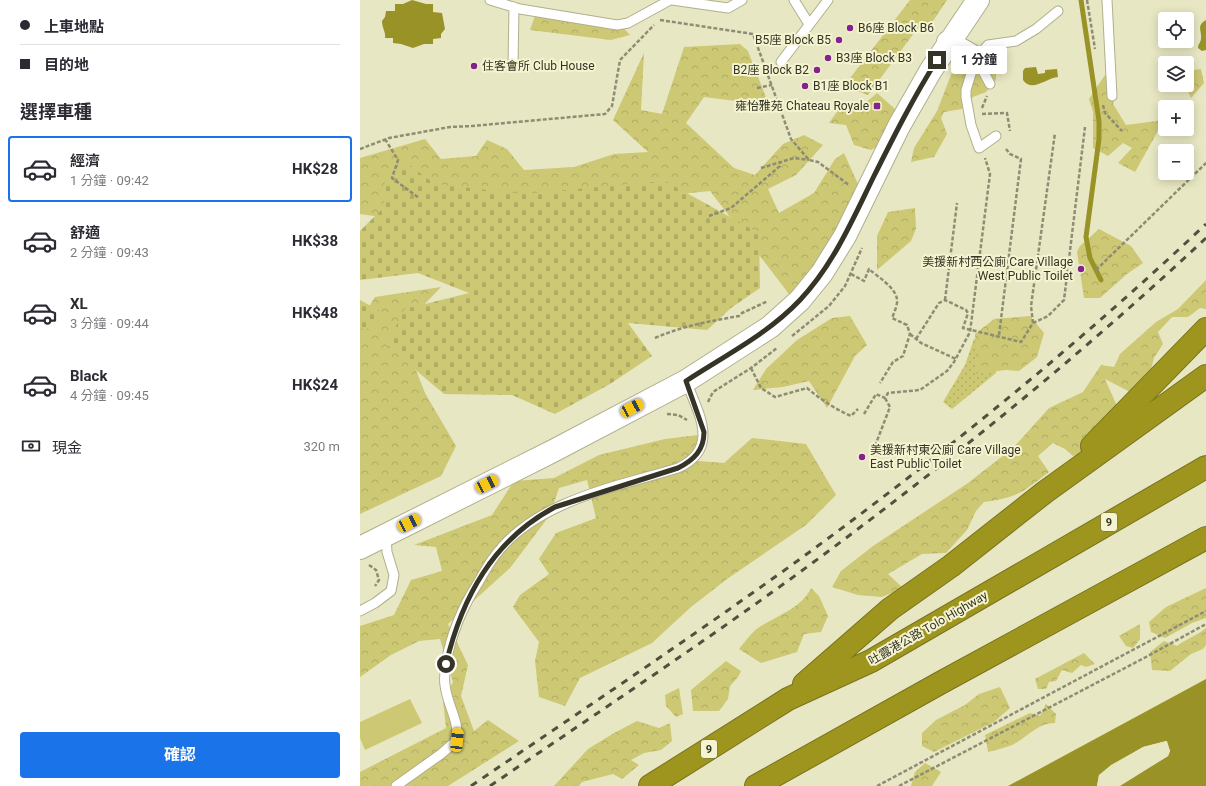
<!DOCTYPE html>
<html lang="zh-TW">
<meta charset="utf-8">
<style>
body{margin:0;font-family:Roboto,"Noto Sans TC",sans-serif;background:#f7f7f7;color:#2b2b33;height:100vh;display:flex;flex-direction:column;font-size:15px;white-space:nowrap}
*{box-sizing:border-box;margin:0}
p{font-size:13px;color:#7c7c81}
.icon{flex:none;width:22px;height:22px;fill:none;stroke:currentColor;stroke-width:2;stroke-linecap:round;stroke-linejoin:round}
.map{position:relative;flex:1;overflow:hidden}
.details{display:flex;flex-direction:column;background:#fff;width:360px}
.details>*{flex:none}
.top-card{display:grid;align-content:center;height:88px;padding:0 20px;background:#fff}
.buttons{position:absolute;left:798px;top:12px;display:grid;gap:8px}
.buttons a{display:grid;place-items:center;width:36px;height:36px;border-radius:4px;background:#fff;box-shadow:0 2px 10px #0003;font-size:20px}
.end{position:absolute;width:18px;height:18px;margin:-9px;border:5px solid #353426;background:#fff;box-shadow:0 0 0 2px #fff}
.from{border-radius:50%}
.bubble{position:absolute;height:28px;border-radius:4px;background:#fff;box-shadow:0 2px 10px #0003;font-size:13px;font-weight:700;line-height:28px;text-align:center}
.car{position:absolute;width:12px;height:24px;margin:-12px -6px;border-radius:5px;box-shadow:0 0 3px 1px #0007;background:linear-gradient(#f5c518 24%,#345 0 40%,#f5c518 0 76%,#345 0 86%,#f5c518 0)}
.top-card b{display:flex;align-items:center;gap:14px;height:38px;font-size:15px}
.top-card b+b{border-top:1px solid #e1e1e2}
.top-card i{width:10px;height:10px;background:#2b2b33}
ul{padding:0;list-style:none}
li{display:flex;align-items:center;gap:12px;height:66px;margin:0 8px 6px;padding:0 12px;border:2px solid transparent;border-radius:4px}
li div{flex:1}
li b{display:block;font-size:15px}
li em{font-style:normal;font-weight:700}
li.active{border-color:#1a73e8}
li>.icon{width:36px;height:36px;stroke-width:1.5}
h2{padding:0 20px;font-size:18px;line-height:48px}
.pay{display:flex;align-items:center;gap:10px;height:44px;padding:0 20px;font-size:15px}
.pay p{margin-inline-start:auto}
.primary-button{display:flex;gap:8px;margin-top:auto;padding:8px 20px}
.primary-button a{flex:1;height:46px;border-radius:4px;background:#1a73e8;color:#fff;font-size:16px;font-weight:700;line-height:46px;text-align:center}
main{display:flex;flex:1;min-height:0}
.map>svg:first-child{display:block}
</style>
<main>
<section class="details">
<div class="top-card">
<b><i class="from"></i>上車地點</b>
<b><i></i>目的地</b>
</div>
<h2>選擇車種</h2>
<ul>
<li class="active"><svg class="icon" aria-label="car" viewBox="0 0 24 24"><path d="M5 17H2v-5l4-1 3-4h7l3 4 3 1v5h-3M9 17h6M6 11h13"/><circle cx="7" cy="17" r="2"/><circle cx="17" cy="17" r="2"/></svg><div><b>經濟</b><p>1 分鐘 · 09:42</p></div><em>HK$28</em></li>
<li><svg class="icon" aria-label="car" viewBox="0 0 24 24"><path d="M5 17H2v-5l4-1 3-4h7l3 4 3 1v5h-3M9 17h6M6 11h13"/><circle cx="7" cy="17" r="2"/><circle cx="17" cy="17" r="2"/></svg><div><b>舒適</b><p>2 分鐘 · 09:43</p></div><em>HK$38</em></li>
<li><svg class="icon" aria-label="car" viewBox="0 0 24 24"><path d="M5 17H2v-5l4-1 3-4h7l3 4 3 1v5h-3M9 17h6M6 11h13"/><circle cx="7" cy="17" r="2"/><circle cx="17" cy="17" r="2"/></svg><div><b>XL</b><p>3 分鐘 · 09:44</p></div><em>HK$48</em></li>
<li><svg class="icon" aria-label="car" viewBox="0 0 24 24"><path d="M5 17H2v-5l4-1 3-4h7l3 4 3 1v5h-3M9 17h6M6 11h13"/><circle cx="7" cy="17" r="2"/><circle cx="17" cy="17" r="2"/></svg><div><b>Black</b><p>4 分鐘 · 09:45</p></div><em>HK$24</em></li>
</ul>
<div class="pay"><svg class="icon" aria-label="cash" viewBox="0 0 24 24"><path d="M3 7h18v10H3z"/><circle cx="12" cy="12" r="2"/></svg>現金<p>320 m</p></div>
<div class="primary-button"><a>確認</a></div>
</section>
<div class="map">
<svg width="846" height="786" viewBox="0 0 846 786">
<defs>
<pattern id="grass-dots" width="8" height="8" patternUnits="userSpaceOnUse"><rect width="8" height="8" fill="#cdc874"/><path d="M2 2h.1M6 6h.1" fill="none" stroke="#b1ac64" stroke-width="1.8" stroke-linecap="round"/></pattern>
<pattern id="forest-crowns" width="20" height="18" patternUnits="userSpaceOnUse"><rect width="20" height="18" fill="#cdc874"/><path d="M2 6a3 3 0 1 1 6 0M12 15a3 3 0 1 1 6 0" fill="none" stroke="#b1ac64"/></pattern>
<pattern id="cemetery-stones" width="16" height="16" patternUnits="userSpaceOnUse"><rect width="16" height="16" fill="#cdc874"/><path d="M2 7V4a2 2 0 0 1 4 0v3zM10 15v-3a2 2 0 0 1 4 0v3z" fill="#b1ac64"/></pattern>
</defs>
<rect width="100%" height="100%" fill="#e8e7c3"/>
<path fill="url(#grass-dots)" d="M614 339 631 344 636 373 592 409 583 402 605 365Z"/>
<path fill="url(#forest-crowns)" d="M550 0H587L573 21 560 25 508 95 484 86Z
M178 7 257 21 270 35 251 40 170 30Z
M380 44 388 51 409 105 344 97 326 123 374 168 395 175 423 144 444 135 463 145 436 175 408 189 419 213 454 193 475 159 484 153 498 184 468 275 432 298 350 191 50 221 0 214V158L65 139 81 159 116 156 127 140 147 149 164 170 214 167 254 154 288 152 253 120 284 53 281 110 302 114 324 47Z
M623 48 636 62V80L626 92 613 97 602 109 584 112 581 118 587 134 574 157 551 162 554 148 577 111 596 62 612 50Z
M841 69 844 83 831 98 825 85H827V71Z
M745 75 756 93 753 104 766 125 804 120 775 172 758 163 772 148 763 143 748 156 733 148V112L729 99Z
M517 93 535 109 540 119 530 140 511 150 494 145 486 125 469 123 484 102 497 110Z
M555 208 556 229 551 241 517 270V236L528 212Z
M739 229 771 246 783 263 767 274 740 298H724L717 252 720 246Z
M846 280V309L840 308 828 317H812L798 332 803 344 794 358 789 377 770 392 745 379 757 406 719 454 713 456 705 449 693 443 678 456 689 472C663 492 657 498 624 502L616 511 607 530 586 553 562 554 528 574 543 588 522 597 498 595 472 587 481 571 513 546 608 483 653 448 689 408 723 392 741 365 754 367 760 354 796 322 818 309Z
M81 287 40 330 65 393 96 446 81 476 0 514V322L15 297Z
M490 316 507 345 495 356 467 408 449 381 423 387 393 390 406 369 437 340 472 318Z
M670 316 684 333 677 357 659 371 646 370 616 374 615 334 634 319Z
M338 435 337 445 326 460 364 463 392 438 446 444 476 495 446 525 367 579 331 607 292 643 220 678 205 706 179 697 175 661 179 642 153 607 160 595 189 574 179 559 196 533 236 518 227 480 199 488 190 515 150 568 88 624 108 665 101 696 114 731 128 720 159 741 88 786H0V772L86 728 83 701 93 682 80 639 59 641 31 655 0 677V626L34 615 51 580 82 571 76 547 54 545 132 515 154 481 194 478 239 455 305 439Z
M451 588 459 596 468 616 461 632 444 634 437 652 401 663 379 649C385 642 391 633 398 628 416 616 442 608 451 588Z
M846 588V618L832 623 805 638 791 632 789 622 806 607Z
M780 624V639L773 648 766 646 759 636Z
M846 628V645L843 649 831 654 810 671 792 670 790 652 804 641 817 646C827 638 837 636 846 628Z
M724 653 735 664 726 667 721 665 712 673 702 670 696 681 689 682 686 689H678L675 679Z
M366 661 381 671 378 677 370 686 368 699 359 711H333L331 690Z
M640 687 650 708 634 722 574 752 562 746V733L576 720 605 705 619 694Z
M319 688 323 714 316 717 306 706 305 695Z
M686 704 696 714 695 723C677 723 667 738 652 745 645 748 635 750 628 752L625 735 670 713 680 716Z
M277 721 299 728 310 723 312 741 301 750 284 753 271 760 279 765 262 779 253 774 222 782 219 786H194L228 749 254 733Z
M565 763 581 772 572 786H551L555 772Z"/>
<path fill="url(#cemetery-stones)" d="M41 159 75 184 163 194 305 181 399 233 400 288 371 308 347 330 268 323 292 356 250 384 195 414 152 395 84 394 26 345 45 309 109 293 58 273 0 280V231L25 206 22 187Z
M0 300 22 312 15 328 0 329Z"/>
<path fill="#cdc874" d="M50 699 62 723 5 750 0 738V722Z"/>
<path fill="#999227" d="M52 0 66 4H73V12L82 13 85 29 81 34V38L73 39V44H64L53 48 41 44 33 43V38H25C26 32 22 28 22 21L25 17 26 11H35V4H43Z
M846 20V50L842 51 838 48C838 44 841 42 841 39 842 30 836 26 846 20Z
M676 67 678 74 685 73V70L697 69 698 77C686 78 672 93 663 80V71L665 68Z
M846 679V786H760L808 756 810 751 806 741 783 747 739 775 737 786H648Z"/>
<path fill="#e8e7c3" d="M807 741 810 751 808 756 758 786 807 755 808 751 805 743 784 749 752 767 741 777 739 786H737L739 775 751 765 783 747Z"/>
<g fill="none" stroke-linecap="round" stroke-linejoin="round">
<path stroke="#999227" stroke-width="5" d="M721 0 739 121V139L726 237 730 258 741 280"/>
<defs>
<path id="service" d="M130 0 160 9 257 25 268 23 310 0
M312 0 368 8 382 0
M434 0 449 24
M747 0 752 96
M616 58 630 84
M421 62 468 0
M153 65 154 7
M636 136 619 148 611 125 606 97V90L616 58 628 45 656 41 676 29 698 11
M0 611 15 603 31 591 34 575 27 552 26 536
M36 786 81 754 97 740C99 719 87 705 85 685 84 679 85 670 86 664 90 636 103 606 118 583 123 574 128 565 134 557 174 501 256 487 318 468 361 448 338 413 326 381"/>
<path id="secondary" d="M588 42 616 58
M0 548 193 451 326 381 410 327 440 300 462 273 485 236 539 126 571 70 618 0"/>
<path id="motorway" d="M732 446 846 329
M444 684 530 609 591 566 685 492 846 376
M290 786 428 699 511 661 846 467
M396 786 582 682 846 538"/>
</defs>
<use href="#service" stroke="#b1af8d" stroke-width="11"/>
<use href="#secondary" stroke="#b1af8d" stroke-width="24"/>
<use href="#motorway" stroke="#797320" stroke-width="24"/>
<path stroke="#8e8d74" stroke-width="2.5" stroke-dasharray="4 2" stroke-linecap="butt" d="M727 0 735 49
M300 20 393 34 431 139 449 160 458 162 489 185
M397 88 412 85
M743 105 745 113 762 131
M622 108 627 96
M622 114 647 113 650 131
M25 139 38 160 32 178 59 198
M0 149 29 138 90 127 112 126 245 114 252 106 260 60 294 25
M401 168 434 158 449 160
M349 216 371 208 420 166V162
M736 270 846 163
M491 274 504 281 509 269C518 277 535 287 537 299 538 304 534 313 532 318L547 325 550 334 543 356 533 362 520 383
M585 300 597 203
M673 323 671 306 695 133
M550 334 561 343 596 359
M639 335 661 159 650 154 646 149
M432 336 469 306 485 286 502 248
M295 338C322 326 351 321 379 316L382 313 408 301
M556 339 579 303 585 300 606 310 608 313 603 328 661 342 673 323 688 316 704 300 725 127
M391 368 401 388 415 397 447 388C460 399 475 409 491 416L498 409
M348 402 353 392 391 368 417 348
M307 414 318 415 327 420
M504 414 516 394 525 398 528 393 560 390 587 371 594 362 610 332 630 174 625 158
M515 446 530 407 525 398
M9 565 16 570 19 580 15 586
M517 786 846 611
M539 786 786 657 846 624"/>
<use href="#service" stroke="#fff" stroke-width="9"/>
<use href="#secondary" stroke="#fff" stroke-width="22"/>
<use href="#motorway" stroke="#9d951d" stroke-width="22"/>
<path stroke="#51503f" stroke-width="3" stroke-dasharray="7 7" stroke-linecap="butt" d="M111 786C221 711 332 637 440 559 580 457 720 343 846 224
M130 786C237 713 346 641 451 564 588 463 721 355 846 238"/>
</g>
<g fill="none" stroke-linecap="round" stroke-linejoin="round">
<path stroke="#353426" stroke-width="5" d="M86 664C102 597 133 540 195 507L318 468C334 460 344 450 344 432L326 381C364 356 408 334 440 300 473 265 492 221 513 178 533 138 553 98 577 60"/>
</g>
<g fill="#85238c" stroke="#f5f4d0" stroke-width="1.5">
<circle cx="490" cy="28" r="4"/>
<circle cx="479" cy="40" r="4"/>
<circle cx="468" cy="58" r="4"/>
<circle cx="114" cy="66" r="4"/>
<circle cx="457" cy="70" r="4"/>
<circle cx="445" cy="86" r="4"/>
<rect x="513" y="102" width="8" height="8" rx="2"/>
<circle cx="721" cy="269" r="4"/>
<circle cx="502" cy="457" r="4"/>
</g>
<g text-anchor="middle" stroke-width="4" stroke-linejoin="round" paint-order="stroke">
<g fill="#f5f4d0" stroke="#6f6e59" stroke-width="1">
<rect x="741" y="513" width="16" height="18" rx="3"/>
<rect x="341" y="740" width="16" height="18" rx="3"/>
</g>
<g font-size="11" font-weight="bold" fill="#353426">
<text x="749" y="526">9</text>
<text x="349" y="753">9</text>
</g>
<g font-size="12" fill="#353426" stroke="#f5f4d0" text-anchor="start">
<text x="498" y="32">B6座 Block B6</text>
<text x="471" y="44" text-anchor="end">B5座 Block B5</text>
<text x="476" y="62">B3座 Block B3</text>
<text x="122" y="70">住客會所 Club House</text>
<text x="449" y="74" text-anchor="end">B2座 Block B2</text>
<text x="453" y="90">B1座 Block B1</text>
<text x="509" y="110" text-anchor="end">雍怡雅苑 Chateau Royale</text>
<text x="713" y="266" text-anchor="end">美援新村西公廁 Care Village<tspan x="713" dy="14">West Public Toilet</tspan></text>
<text x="510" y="454">美援新村東公廁 Care Village<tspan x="510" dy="14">East Public Toilet</tspan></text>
</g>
<g font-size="12" fill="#353426" stroke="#f5f4d0">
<text transform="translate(568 628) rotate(-30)" y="4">吐露港公路 Tolo Highway</text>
</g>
</g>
</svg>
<div class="buttons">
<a><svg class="icon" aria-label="locate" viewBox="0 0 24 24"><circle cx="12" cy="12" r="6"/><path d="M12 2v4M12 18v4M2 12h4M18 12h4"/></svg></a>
<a><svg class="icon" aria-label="layers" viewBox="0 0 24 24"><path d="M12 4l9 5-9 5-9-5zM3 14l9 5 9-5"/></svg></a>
<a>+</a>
<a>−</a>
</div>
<i class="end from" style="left:86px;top:664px"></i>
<i class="end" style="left:577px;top:60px"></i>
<div class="bubble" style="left:591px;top:46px;width:56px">1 分鐘</div>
<i class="car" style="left:272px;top:408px;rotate:62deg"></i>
<i class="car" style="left:127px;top:484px;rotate:63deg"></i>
<i class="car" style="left:49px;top:523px;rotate:63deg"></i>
<i class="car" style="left:97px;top:740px;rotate:6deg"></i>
</div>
</main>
